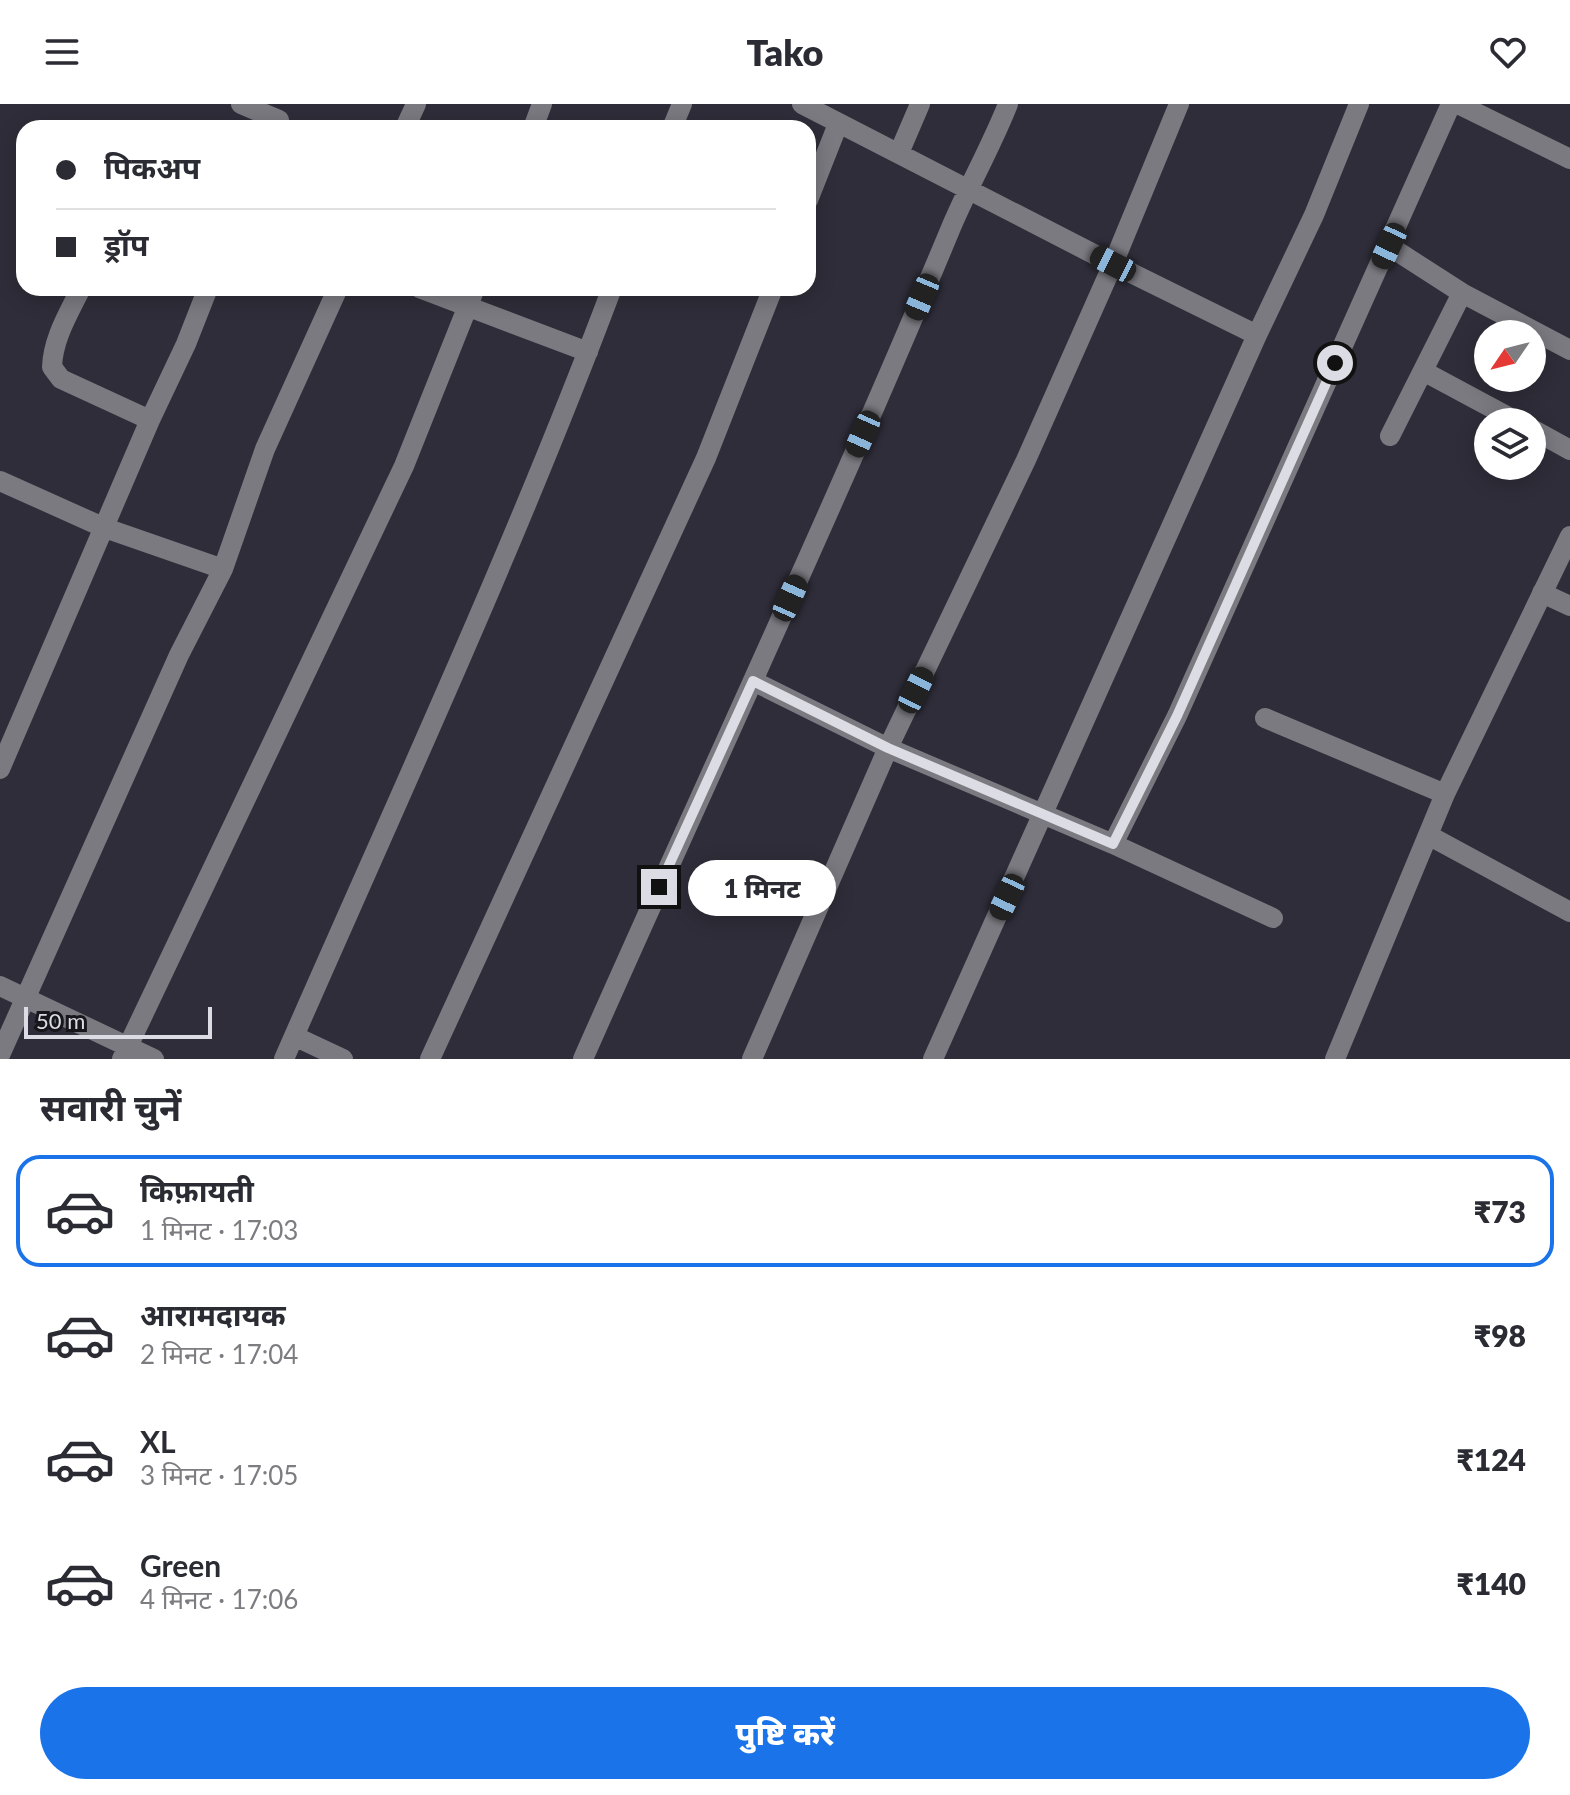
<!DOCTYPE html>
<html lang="hi">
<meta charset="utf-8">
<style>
body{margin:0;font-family:Lato,"Noto Sans Devanagari",sans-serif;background:#f7f7f7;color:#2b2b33;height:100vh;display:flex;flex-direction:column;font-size:30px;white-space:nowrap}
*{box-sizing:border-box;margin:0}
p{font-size:26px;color:#7c7c81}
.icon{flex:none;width:44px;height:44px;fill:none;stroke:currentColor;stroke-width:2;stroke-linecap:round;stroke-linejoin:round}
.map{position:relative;height:955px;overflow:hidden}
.panel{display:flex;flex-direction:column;background:#fff;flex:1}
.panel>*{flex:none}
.guide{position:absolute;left:16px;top:16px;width:800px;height:176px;border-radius:24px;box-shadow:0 4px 20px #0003;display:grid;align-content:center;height:176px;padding:0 40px;background:#fff}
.needle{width:52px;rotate:235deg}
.controls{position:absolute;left:1474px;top:216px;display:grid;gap:16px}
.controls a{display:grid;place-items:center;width:72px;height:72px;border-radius:50%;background:#fff;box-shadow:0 4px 20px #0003;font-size:40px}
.scale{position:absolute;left:24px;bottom:20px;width:188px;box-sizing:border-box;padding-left:8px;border:4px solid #dcdce4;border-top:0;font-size:22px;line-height:28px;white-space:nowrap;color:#dcdce4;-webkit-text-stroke:6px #16161b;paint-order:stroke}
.end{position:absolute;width:36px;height:36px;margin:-18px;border:10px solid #dcdce4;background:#111;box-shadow:0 0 0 4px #111}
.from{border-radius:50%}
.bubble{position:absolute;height:56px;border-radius:28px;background:#fff;box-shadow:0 4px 20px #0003;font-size:26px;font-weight:800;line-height:56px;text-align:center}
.car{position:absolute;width:24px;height:48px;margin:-24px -12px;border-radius:10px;box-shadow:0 0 6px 2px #0007;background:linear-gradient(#222 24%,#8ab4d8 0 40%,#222 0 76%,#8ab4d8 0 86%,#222 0)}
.guide b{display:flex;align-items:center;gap:28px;height:76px;font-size:30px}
.guide b+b{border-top:2px solid #e1e1e2}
.guide i{width:20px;height:20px;background:#2b2b33}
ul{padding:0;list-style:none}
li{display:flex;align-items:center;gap:24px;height:112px;margin:0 16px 12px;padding:0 24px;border:4px solid transparent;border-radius:24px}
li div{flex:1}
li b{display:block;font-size:30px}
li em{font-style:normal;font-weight:800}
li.selected{border-color:#1a73e8}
li>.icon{width:72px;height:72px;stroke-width:1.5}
h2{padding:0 40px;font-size:36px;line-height:96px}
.button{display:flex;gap:16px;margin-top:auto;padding:16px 40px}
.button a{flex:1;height:92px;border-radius:48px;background:#1a73e8;color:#fff;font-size:32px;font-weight:800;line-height:92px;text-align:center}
header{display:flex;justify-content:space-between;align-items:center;height:104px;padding:0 40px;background:#fff;font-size:36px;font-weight:800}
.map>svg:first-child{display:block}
</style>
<header><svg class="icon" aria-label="menu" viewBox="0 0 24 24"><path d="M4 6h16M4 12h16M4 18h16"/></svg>Tako<svg class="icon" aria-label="heart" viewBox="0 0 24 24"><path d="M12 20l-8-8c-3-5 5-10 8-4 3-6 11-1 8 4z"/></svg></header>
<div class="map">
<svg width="1570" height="955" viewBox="0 0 1570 955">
<rect width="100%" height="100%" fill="#2e2d39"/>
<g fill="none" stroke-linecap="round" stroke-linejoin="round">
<path stroke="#7b7a81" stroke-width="20" d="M241 0 279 16
M802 0 1113 160 1257 231
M1458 0 1570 55
M405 24 416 0
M533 24 542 0
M672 24 682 0
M899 49 920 0
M808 96 838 20
M1389 142 1462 189 1570 246
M81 184C69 209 53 234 52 263L61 275 150 316
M419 184 588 248
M1423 267 1518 318
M1532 325 1570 346
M1390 332 1462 189
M0 377 105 424 223 465
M1542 489 1570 502
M753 577 888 644 1113 740 1273 814
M1265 614 1445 690
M0 665 150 316 186 240 208 184
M1428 731 1570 808
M1113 740 1177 612 1451 0
M0 882 154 955
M294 932 343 955
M0 951 179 551 223 465 265 345 338 184
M122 955 404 362 475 184
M284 955C396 699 514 445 612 184
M430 955 706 354 773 184
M583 955C705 679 834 405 950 126 968 83 991 43 1008 0
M752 955 888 644 1026 356 1113 160 1179 0
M933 955 1257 231 1314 111 1359 0
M1335 955 1445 690 1570 432"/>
</g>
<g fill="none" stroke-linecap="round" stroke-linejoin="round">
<path stroke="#dcdce4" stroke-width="10" d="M659 783 753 577 888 644 1113 740 1177 612 1335 259"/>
</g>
</svg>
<div class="controls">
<a><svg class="needle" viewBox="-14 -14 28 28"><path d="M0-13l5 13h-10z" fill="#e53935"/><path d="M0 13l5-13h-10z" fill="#7c7c81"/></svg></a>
<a><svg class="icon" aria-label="layers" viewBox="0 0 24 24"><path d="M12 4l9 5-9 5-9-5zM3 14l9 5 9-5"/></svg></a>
</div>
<div class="scale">50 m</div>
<i class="end from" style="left:1335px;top:259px"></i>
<i class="end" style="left:659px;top:783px"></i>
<div class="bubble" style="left:688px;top:756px;width:148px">1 मिनट</div>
<i class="car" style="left:1389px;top:142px;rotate:205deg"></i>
<i class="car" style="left:1113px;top:160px;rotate:297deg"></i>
<i class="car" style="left:922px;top:193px;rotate:203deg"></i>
<i class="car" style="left:863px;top:330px;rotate:204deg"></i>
<i class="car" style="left:790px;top:494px;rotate:24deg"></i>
<i class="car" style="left:916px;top:586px;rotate:26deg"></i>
<i class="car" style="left:1007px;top:793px;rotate:205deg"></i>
<div class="guide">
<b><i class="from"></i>पिकअप</b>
<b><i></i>ड्रॉप</b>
</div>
</div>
<section class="panel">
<h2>सवारी चुनें</h2>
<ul>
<li class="selected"><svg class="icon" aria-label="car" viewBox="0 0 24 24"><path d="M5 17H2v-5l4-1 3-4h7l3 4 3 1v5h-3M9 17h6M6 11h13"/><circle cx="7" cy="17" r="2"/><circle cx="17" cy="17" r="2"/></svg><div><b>किफ़ायती</b><p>1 मिनट · 17:03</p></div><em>₹73</em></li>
<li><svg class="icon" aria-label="car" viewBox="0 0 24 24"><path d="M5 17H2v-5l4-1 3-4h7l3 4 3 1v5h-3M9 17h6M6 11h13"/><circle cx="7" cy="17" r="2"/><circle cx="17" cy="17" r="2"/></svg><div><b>आरामदायक</b><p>2 मिनट · 17:04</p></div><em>₹98</em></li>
<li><svg class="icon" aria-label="car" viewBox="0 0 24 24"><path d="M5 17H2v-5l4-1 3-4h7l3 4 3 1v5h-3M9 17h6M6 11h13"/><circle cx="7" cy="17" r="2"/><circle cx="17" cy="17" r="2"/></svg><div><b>XL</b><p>3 मिनट · 17:05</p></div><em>₹124</em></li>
<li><svg class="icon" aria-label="car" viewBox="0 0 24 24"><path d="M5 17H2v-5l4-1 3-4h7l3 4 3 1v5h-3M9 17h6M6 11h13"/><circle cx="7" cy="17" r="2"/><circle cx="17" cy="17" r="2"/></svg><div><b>Green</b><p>4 मिनट · 17:06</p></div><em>₹140</em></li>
</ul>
<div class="button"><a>पुष्टि करें</a></div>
</section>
